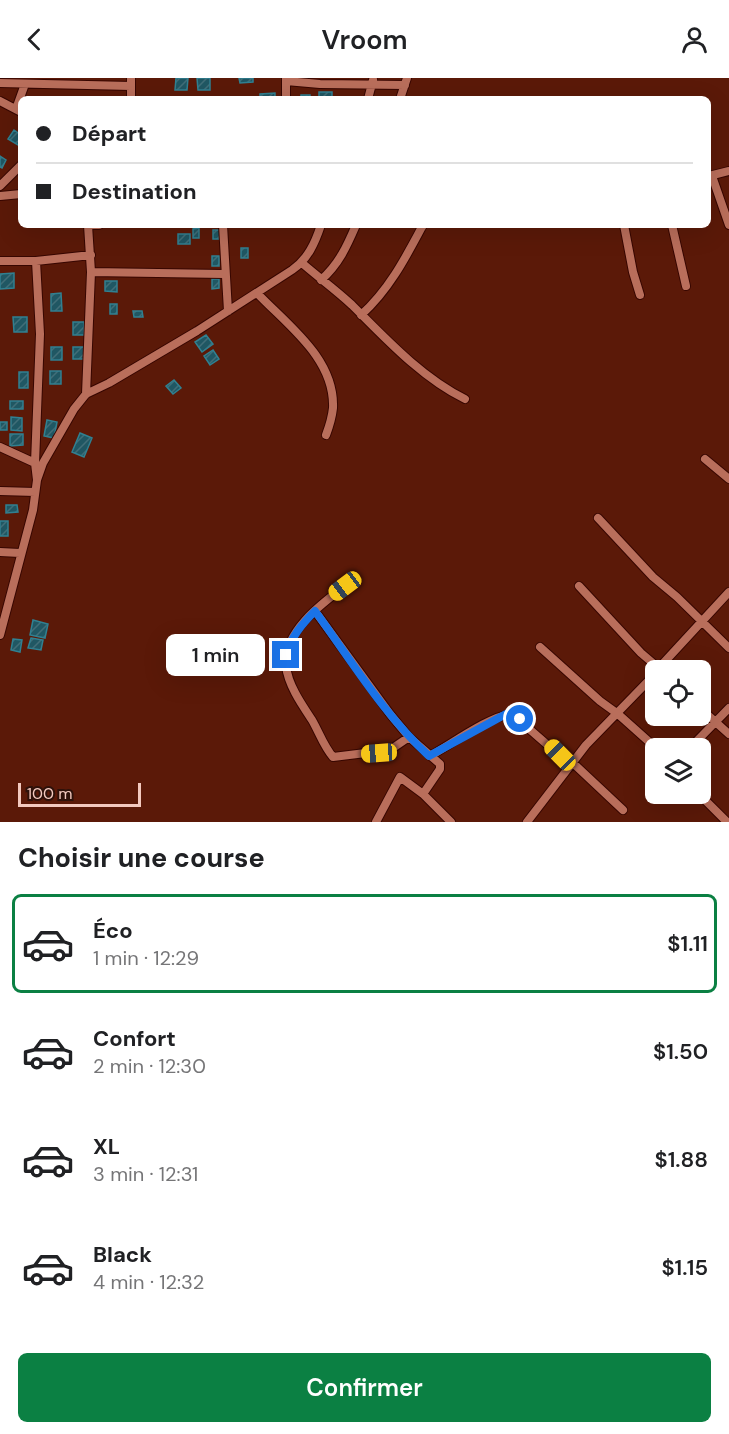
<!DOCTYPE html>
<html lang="fr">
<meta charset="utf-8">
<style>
body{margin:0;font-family:"DM Sans",sans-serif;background:#f2f2f2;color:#202124;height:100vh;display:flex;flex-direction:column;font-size:22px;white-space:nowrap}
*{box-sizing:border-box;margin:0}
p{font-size:20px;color:#757577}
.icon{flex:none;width:33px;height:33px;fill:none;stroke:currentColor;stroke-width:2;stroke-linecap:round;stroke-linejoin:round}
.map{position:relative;height:744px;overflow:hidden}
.drawer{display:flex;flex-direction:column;background:#fff;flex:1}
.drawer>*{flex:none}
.banner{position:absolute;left:18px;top:18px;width:693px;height:132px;border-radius:9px;box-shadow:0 6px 24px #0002;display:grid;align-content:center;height:132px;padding:0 18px;background:#fff}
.fabs{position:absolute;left:645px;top:582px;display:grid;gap:12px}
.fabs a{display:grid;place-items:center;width:66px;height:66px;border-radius:9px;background:#fff;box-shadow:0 6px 24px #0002;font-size:30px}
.scale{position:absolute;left:18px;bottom:15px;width:123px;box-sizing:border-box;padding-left:6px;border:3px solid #f3c9bf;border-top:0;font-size:16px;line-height:21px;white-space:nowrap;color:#f3c9bf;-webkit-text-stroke:4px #2e110a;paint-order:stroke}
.end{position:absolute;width:27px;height:27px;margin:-14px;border:8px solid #1a73e8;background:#fff;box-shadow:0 0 0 3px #fff}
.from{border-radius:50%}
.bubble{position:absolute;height:42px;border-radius:9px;background:#fff;box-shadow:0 6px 24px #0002;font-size:20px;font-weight:600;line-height:42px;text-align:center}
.car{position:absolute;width:18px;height:36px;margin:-18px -9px;border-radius:8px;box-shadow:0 0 4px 2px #0007;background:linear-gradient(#f5c518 24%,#345 0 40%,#f5c518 0 76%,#345 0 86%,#f5c518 0)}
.banner b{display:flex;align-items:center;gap:21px;height:57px;font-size:22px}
.banner b+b{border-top:2px solid #e0e0e0}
.banner i{width:15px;height:15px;background:#202124}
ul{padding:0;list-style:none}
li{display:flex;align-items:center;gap:18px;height:99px;margin:0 12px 9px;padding:0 6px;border:3px solid transparent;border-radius:9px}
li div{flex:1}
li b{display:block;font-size:22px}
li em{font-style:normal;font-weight:600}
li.on{border-color:#0b8043}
li>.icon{width:54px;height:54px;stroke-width:1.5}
h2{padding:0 18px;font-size:27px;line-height:72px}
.cta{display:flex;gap:12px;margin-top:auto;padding:12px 18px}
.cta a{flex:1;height:69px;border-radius:9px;background:#0b8043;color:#fff;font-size:24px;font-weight:600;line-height:69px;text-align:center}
header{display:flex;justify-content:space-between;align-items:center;height:78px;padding:0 18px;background:#fff;font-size:27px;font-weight:600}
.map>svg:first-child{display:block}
</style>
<header><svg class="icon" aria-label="back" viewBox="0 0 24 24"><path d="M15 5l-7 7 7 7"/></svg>Vroom<svg class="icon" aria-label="person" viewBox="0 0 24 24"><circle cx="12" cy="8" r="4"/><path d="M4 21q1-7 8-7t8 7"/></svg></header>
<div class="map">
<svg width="729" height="744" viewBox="0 0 729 744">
<defs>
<pattern id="building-hatch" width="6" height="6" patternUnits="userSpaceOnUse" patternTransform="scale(1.5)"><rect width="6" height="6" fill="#205763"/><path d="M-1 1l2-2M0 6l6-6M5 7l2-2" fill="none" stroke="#416e78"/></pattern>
</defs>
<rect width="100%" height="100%" fill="#5b1908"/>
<path fill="url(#building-hatch)" stroke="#308091" stroke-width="1.5" d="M176 0H188L187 12H175Z
M197 0H210V12H198Z
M239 0H253V4L240 5Z
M319 14H332V21H319Z
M275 15V21H260V16Z
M301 17H310V21H301Z
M14 52 21 57V62L18 67 8 61Z
M0 78 6 82 2 90 0 89Z
M199 150V160H193V151Z
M213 152H220V161H213Z
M178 156H190V166H178Z
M241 170H248V180H241Z
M212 178H219V188H212Z
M14 195V210L0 211V196Z
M212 201H219V210L212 211Z
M105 203H117V214L105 213Z
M61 215 62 233H51V216Z
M110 226H117V236H110Z
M133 233H142L143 239H134Z
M13 239H27V254H14Z
M73 244H84V257H73Z
M206 257 213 266 202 274 195 264Z
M51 269H62V282H51Z
M73 269H84V281H73Z
M213 272 219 281 210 287 204 278Z
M50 293H61V306H50Z
M19 294H28V310H19Z
M174 302 181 310 173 316 166 308Z
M10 323H23V331H10Z
M11 339 22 340V353L11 352Z
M47 342 57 344 54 360 44 358Z
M0 344H7V352H0Z
M80 355 92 360 84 379 72 374Z
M10 356H23V367L10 368Z
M6 427H17L18 434 6 435Z
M0 443H8V458H0Z
M33 542 48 546 45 560 30 557Z
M31 560 43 562 41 572 28 570Z
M13 561 22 562 20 574 11 572Z"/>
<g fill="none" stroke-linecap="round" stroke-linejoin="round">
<defs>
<path id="minor" d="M286 3 320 6 405 7
M0 5 131 8
M131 21V0
M286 21V0
M368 21 373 2
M400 21 407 0
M0 23 21 34
M16 31 25 6
M709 98 729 93
M712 98 729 147
M0 108 21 87
M0 118 21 116
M88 147H99
M223 147 228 233
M624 147 633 194 640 217
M672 147 686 208
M0 183H36L91 177
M302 185C318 199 336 212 352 227 385 260 422 300 465 321
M91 194 224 196
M321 202C339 186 347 168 356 147
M257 215C287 247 335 280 333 330 332 339 329 349 326 357
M361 237C389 212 406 179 423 147
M86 316 91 194 88 147
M0 369 35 385
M705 381 729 401
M37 402 43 385 74 331 86 316 109 305 197 253 292 192C308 181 315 165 321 147
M0 413 35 414
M598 440 653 499 677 519 729 570
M0 474 20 475
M345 508C321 526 283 554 286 588 288 607 302 627 312 642 319 654 324 669 333 679L390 672 409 659
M579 508 641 575 661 592
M315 533 390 636 409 659 440 686V691L423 716
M0 557 33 432 37 402 35 385 40 256 36 183
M540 569 600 623 618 636 656 670
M657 592 729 514
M700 630 729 656
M690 670 729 630
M430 678C450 667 491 637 512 636L566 683 573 685 623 732
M699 716 727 744
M376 744 400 699 423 716 451 744
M527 744 586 667 656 595"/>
</defs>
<use href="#minor" stroke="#370600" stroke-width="10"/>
<use href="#minor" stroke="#b96e5b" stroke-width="8"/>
</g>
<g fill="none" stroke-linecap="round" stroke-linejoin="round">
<path stroke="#1a73e8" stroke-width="8" d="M286 577C291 559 302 546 315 533 351 582 384 637 429 678L506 636H512L520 641"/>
</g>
</svg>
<div class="fabs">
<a><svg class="icon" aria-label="locate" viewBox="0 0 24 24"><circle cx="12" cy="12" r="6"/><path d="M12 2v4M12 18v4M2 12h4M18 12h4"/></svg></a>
<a><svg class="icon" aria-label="layers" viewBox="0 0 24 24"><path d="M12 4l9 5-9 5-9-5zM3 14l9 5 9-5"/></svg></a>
</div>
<div class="scale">100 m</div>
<i class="end from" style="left:520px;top:641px"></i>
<i class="end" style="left:286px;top:577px"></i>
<div class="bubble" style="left:166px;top:556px;width:99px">1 min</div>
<i class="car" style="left:345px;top:508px;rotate:233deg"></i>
<i class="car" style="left:379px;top:675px;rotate:266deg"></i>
<i class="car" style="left:560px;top:677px;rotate:315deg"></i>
<div class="banner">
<b><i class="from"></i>Départ</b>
<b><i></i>Destination</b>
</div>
</div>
<section class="drawer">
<h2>Choisir une course</h2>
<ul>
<li class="on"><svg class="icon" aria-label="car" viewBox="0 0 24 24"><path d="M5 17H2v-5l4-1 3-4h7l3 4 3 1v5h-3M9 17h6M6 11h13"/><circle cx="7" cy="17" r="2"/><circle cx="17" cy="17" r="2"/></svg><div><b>Éco</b><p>1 min · 12:29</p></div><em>$1.11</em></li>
<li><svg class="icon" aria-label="car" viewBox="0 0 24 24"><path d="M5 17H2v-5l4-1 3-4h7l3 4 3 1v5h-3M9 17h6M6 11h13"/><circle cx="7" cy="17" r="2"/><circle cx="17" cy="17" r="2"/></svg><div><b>Confort</b><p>2 min · 12:30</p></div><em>$1.50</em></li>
<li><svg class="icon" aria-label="car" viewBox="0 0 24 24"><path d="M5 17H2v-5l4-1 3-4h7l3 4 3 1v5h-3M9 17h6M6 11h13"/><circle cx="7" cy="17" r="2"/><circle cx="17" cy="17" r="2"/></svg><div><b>XL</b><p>3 min · 12:31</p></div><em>$1.88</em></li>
<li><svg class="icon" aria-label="car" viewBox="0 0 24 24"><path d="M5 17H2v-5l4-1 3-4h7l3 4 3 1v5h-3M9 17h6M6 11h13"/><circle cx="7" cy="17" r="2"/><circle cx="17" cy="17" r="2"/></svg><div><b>Black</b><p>4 min · 12:32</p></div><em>$1.15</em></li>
</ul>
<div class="cta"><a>Confirmer</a></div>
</section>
